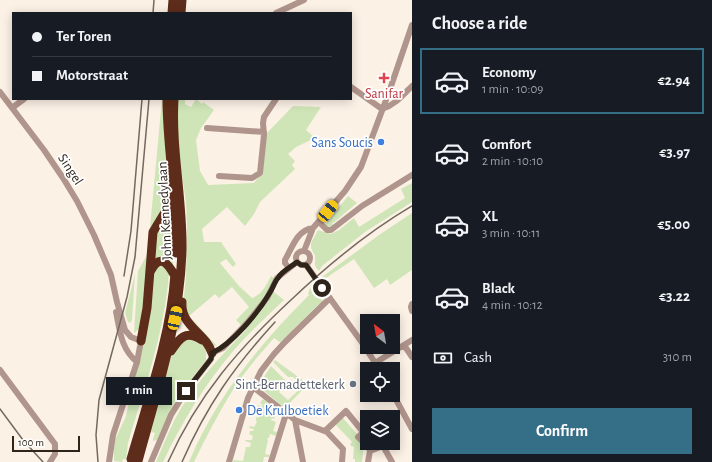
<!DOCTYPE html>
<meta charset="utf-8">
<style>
body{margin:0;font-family:"Alegreya Sans",sans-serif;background:#242831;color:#f1f3f6;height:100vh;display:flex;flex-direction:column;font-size:15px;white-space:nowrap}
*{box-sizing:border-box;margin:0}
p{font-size:13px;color:#9ea1a6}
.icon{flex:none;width:22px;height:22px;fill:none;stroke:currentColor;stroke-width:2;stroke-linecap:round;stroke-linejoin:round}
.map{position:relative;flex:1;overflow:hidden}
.panel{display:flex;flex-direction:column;background:#171b24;width:300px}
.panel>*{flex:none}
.hud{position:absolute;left:12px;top:12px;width:340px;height:88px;border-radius:0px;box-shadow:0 2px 10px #0003;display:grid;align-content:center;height:88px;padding:0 20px;background:#171b24}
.needle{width:26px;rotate:329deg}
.controls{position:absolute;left:360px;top:314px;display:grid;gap:8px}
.controls a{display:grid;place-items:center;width:40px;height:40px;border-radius:0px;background:#171b24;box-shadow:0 2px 10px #0003;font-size:20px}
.scale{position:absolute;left:12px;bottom:10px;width:68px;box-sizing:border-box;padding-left:4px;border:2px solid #2e2419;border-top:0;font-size:11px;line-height:14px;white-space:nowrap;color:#2e2419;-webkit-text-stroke:3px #fff;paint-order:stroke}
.end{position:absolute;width:18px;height:18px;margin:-9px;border:5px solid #2e2419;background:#fff;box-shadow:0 0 0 2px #fff}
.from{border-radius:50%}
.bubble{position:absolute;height:28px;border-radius:0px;background:#171b24;box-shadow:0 2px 10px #0003;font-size:13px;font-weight:600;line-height:28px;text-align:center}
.car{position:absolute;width:12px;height:24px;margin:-12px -6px;border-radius:5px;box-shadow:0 0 3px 1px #0007;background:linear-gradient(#f5c518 24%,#345 0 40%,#f5c518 0 76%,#345 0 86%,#f5c518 0)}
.hud b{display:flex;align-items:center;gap:14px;height:38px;font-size:15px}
.hud b+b{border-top:1px solid #363941}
.hud i{width:10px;height:10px;background:#f1f3f6}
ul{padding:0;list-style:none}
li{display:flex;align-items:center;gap:12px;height:66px;margin:0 8px 6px;padding:0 12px;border:2px solid transparent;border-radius:0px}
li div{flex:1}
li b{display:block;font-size:15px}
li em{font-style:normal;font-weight:600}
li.on{border-color:#346f87}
li>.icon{width:36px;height:36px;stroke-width:1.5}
h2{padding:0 20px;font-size:18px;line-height:48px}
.pay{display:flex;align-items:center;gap:10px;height:44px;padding:0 20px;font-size:15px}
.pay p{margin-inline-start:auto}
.cta{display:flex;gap:8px;margin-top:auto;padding:8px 20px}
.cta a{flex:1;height:46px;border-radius:0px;background:#346f87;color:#fff;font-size:16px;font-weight:600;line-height:46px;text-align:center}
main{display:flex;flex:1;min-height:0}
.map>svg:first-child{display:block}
</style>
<main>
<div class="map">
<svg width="412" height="462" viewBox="0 0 412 462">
<rect width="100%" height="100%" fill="#fcf1e5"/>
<path fill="#cfe5b7" d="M162 99H164L167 192 166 205 154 224 150 228Z
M177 99H185V104L191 107 196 99 202 104 203 102 214 110 201 128 196 140 200 171 208 185 254 183 261 174 266 134 293 106 321 107 306 130 315 138 296 147 288 154 295 161 292 165 295 169 260 202 254 214 245 226 227 207 202 229 204 242H221L236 264 233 267 226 259 220 263 239 286 252 298C263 294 266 285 271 276L275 279 270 289 284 300C267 316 250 332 234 350 205 384 182 422 163 462H156C162 448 168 433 175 419 193 385 219 358 246 330L236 320 249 307 232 287 219 298 215 294 189 316 217 346 212 345 190 322 187 318 183 306 186 277 187 227 186 202 178 150Z
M412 183V202L365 232 322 266 319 271 315 266V256L311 248V243L318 230 331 234 339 230 354 218 359 227 405 198 401 189Z
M348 196 357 203 332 224 334 226 327 227 325 225Z
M169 212 171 241 174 243 173 265 154 261 156 233Z
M412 213V270L390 285 387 279 374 288 354 259 326 278 322 277 379 235Z
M147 255 145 296 139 329 134 333 138 271Z
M160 264 169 272C165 331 145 386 128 443L126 459H123L122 462 114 461V448L115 440 126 416 147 324 153 271Z
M135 274 132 320 130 323 128 322 125 313Z
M315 285 323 297 321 299 323 302 320 304H319L302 321V322C298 324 293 329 291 333H290L281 341V343L274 338C260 354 246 370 234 388 219 412 206 437 194 462H189C216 397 260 344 309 295L308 293 311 287Z
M182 339 199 340 206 350V360L184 388 172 407 157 440 153 441V439L155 433 151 432 172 354Z
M275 360 308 384 285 408 258 386 271 366 285 380V384L279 392 288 400 303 386 293 377H288L273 362Z
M263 399 283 415 282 417 276 415 274 419 272 418 271 420 276 422 273 431 277 432 276 436 270 434 269 438H268L267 439 268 440 265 454 270 455 269 457H264L263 462H233V460L243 461 246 447H250L251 443 245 441V440H252L253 436 249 434 250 431H253L254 429 249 428 250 426 254 427 257 422 256 421V417L258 418V414H259L261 410 256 409 258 405 262 406 263 405 260 403Z
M342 417 358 435 364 444 362 462H355V459H353L354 447 351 446 350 444 352 442 335 424Z"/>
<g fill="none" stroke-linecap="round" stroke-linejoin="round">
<path stroke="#b0958c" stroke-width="6" d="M276 13 304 0
M351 87 382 109
M0 92 44 150 63 178 77 201 94 235 111 275 117 302 125 330 131 337 141 341 137 362 113 435 109 462
M12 108 24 99
M382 109C395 105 403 95 412 86
M207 128 264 132
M219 176 252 178 260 173 264 135 263 123 264 117 276 99
M319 222 327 230H331L362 206 412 175
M296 258a7 7 0 1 1 14 0a7 7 0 1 1-14 0Z
M304 251 313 228 345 191 361 167 389 92 412 25
M306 265 363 344 379 369
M289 268 285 263V260C292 248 297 230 313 228
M412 304 411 307 412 311
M116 312C120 331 121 349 137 362
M404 345 412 357
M375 363 412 340
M0 370 55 444V454L50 462
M253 387 295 420 303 462
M393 394 412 429
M295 420 327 432 343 449 342 462
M325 431 346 411 363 432 358 437 368 447 370 451
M151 462 171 415 186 391 211 359 212 353 223 348 247 323 267 298 277 278 297 262
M229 462 248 398 261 371 274 354 285 342 330 298
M271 462 286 414
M368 462 370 451 383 446 392 462"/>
<path stroke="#5e2c1a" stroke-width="9" d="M172 13 173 0
M181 13 182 0
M167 99C167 150 178 202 176 253
M150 272C160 253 167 262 175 276
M182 302C180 326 206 333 212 353
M141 341 147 308 153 232 173 199
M171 351C179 339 185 329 202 340
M131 459C148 400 171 335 175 274
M138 461C157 391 180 323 182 250 183 200 171 150 174 99"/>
<path stroke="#73695d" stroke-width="1.5" d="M153 13 154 0
M124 276 131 231 142 99
M0 409 23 440 43 462
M98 462 96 435 99 400 127 297 135 257 149 99
M168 462C198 395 239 348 292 299 329 264 368 232 412 206
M182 462C207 405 234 367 275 322"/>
</g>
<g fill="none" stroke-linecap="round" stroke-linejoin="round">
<path stroke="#2e2419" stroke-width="5" d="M186 391 211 359 212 353C232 344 258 313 269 294 273 289 274 282 278 278 282 271 291 267 297 262L301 265H306L322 288"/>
</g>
<path fill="#e0444e" stroke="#fff" stroke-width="1.5" d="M382 72h4v4h4v4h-4v4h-4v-4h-4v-4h4z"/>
<g fill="#3f7fe0" stroke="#fff" stroke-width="1.5">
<circle cx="381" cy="142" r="4"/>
<circle cx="239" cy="410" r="4"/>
</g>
<circle fill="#6b7280" stroke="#fff" stroke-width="1.5" cx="353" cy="384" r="4"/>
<g text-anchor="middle" stroke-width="3.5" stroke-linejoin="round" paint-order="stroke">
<g font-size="14" fill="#be3a42" stroke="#fff">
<text x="384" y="98">Sanifar</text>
</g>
<g font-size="14" fill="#366cbe" stroke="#fff" text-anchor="end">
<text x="373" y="147">Sans Soucis</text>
<text x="247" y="415" text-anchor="start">De Krulboetiek</text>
</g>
<g font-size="14" fill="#2e2419" stroke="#fff">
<text transform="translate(71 169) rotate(57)" y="5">Singel</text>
<text transform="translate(164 211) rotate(-93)" y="5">John Kennedylaan</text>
</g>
<g font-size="14" fill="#5b616d" stroke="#fff" text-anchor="end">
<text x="345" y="389">Sint-Bernadettekerk</text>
</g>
</g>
</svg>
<div class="controls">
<a><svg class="needle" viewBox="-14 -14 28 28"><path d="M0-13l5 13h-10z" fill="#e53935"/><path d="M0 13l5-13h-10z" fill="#9ea1a6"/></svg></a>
<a><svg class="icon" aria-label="locate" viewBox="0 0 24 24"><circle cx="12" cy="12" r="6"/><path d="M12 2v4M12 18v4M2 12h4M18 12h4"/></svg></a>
<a><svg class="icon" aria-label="layers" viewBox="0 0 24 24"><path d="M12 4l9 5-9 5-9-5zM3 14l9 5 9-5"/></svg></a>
</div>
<div class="scale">100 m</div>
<i class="end from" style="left:322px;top:288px"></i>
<i class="end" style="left:186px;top:391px"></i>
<div class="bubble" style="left:106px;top:377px;width:66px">1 min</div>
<i class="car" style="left:328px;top:211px;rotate:39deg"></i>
<i class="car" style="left:175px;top:318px;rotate:12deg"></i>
<div class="hud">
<b><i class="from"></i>Ter Toren</b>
<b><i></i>Motorstraat</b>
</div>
</div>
<section class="panel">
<h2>Choose a ride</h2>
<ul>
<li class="on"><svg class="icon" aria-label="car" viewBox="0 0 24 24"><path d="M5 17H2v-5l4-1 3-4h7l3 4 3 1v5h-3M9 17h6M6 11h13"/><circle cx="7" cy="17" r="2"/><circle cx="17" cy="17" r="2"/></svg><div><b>Economy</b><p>1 min · 10:09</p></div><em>€2.94</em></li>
<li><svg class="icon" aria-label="car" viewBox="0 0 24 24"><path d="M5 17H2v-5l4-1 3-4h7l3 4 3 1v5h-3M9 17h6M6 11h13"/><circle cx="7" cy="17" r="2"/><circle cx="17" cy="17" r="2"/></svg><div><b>Comfort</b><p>2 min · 10:10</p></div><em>€3.97</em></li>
<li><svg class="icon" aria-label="car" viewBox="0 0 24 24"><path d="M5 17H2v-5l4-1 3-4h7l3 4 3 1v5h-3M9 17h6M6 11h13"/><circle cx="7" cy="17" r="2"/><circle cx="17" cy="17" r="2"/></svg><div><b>XL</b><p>3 min · 10:11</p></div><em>€5.00</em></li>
<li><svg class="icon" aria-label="car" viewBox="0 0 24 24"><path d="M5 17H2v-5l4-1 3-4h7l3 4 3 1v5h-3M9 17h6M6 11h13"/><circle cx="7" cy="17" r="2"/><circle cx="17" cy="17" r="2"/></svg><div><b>Black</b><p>4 min · 10:12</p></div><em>€3.22</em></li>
</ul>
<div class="pay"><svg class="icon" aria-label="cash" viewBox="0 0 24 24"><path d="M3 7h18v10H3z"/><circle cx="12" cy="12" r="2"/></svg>Cash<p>310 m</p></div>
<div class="cta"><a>Confirm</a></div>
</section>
</main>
